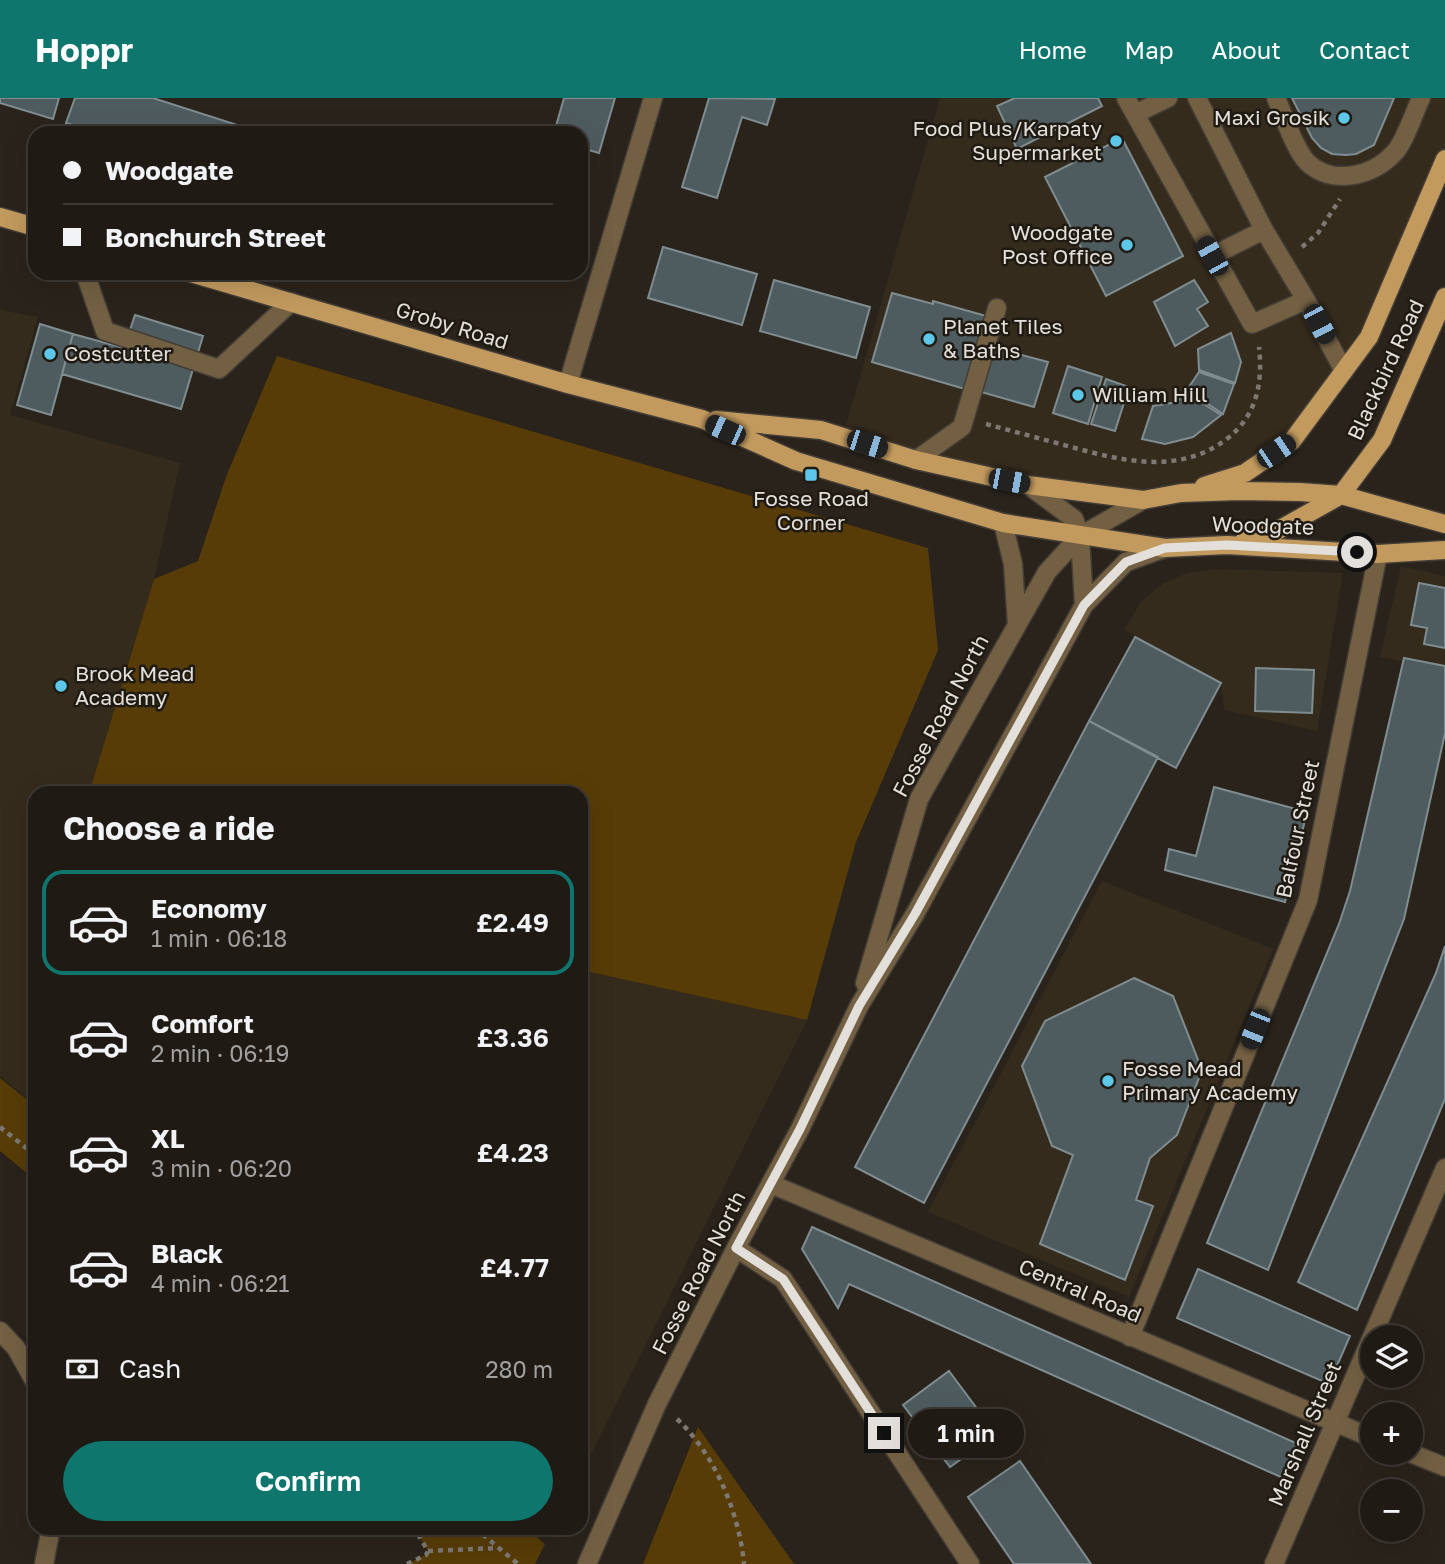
<!DOCTYPE html>
<meta charset="utf-8">
<style>
body{margin:0;font-family:"Golos Text",sans-serif;background:#27231d;color:#f1f3f6;height:100vh;display:flex;flex-direction:column;font-size:26px;white-space:nowrap}
*{box-sizing:border-box;margin:0}
p{font-size:23px;color:#a1a1a0}
.icon{flex:none;width:38px;height:38px;fill:none;stroke:currentColor;stroke-width:2;stroke-linecap:round;stroke-linejoin:round}
.map{position:relative;flex:1;overflow:hidden}
.sheet{position:absolute;left:28px;top:688px;width:560px;height:749px;display:flex;flex-direction:column;background:#1f1a14;border-radius:21px;box-shadow:0 7px 28px #0002,0 0 0 2px #3c3834}
.sheet>*{flex:none}
.banner{position:absolute;left:28px;top:28px;width:560px;height:154px;border-radius:21px;box-shadow:0 7px 28px #0002,0 0 0 2px #3c3834;display:grid;align-content:center;height:154px;padding:0 35px;background:#1f1a14}
.fabs{position:absolute;left:1360px;top:1227px;display:grid;gap:14px}
.fabs a{display:grid;place-items:center;width:63px;height:63px;border-radius:50%;background:#1f1a14;box-shadow:0 7px 28px #0002,0 0 0 2px #3c3834;font-size:35px}
.end{position:absolute;width:32px;height:32px;margin:-16px;border:9px solid #e3dfda;background:#111;box-shadow:0 0 0 4px #111}
.from{border-radius:50%}
.bubble{position:absolute;height:49px;border-radius:24px;background:#1f1a14;box-shadow:0 7px 28px #0002,0 0 0 2px #3c3834;font-size:23px;font-weight:600;line-height:49px;text-align:center}
.car{position:absolute;width:21px;height:42px;margin:-21px -10px;border-radius:9px;box-shadow:0 0 5px 2px #0007;background:linear-gradient(#222 24%,#8ab4d8 0 40%,#222 0 76%,#8ab4d8 0 86%,#222 0)}
.banner b{display:flex;align-items:center;gap:24px;height:66px;font-size:26px}
.banner b+b{border-top:2px solid #3c3834}
.banner i{width:18px;height:18px;background:#f1f3f6}
ul{padding:0;list-style:none}
li{display:flex;align-items:center;gap:21px;height:105px;margin:0 14px 10px;padding:0 21px;border:4px solid transparent;border-radius:21px}
li div{flex:1}
li b{display:block;font-size:26px}
li em{font-style:normal;font-weight:600}
li.active{border-color:#0f766e}
li>.icon{width:63px;height:63px;stroke-width:1.5}
h2{padding:0 35px;font-size:32px;line-height:84px}
.pay{display:flex;align-items:center;gap:18px;height:77px;padding:0 35px;font-size:26px}
.pay p{margin-inline-start:auto}
.action{display:flex;gap:14px;margin-top:auto;padding:14px 35px}
.action a{flex:1;height:80px;border-radius:42px;background:#0f766e;color:#fff;font-size:28px;font-weight:600;line-height:80px;text-align:center}
header{display:flex;align-items:center;gap:42px;box-sizing:border-box;height:98px;padding:0 35px;background:#0f766e;color:#fff}
header strong{font-size:33px}
nav{display:flex;gap:38px;margin-inline-start:auto;font-size:24px}
.map>svg:first-child{display:block}
</style>
<header>
<strong>Hoppr</strong>
<nav><a>Home</a><a>Map</a><a>About</a><a>Contact</a></nav>
</header>
<div class="map">
<svg width="1445" height="1466" viewBox="0 0 1445 1466">
<rect width="100%" height="100%" fill="#29231b"/>
<path fill="#352b1d" d="M940 0H1445V61L1369 239 1292 343 1245 375 1143 402 1028 387 843 338Z
M0 212 38 219 10 317 180 365 154 481 89 695H35V1007L0 978Z
M1401 468 1445 478V571L1380 559Z
M1215 471 1343 475 1317 633 1224 612 1221 585 1124 532 1141 503 1164 485 1187 475Z
M1102 783 1273 851 1129 1199 928 1114Z
M581 872 807 922 581 1377Z"/>
<path fill="#573c07" d="M277 258 928 450 938 552 856 744 807 922 581 872V695H89L154 481 198 463 226 379Z
M0 980 35 1008V1082L0 1053Z
M698 1329 794 1466H643Z
M414 1430H526L545 1446 535 1466H407L425 1457 428 1453Z"/>
<path fill="#4e5b5f" stroke="#7f8d91" stroke-width="2" d="M0 0H59L53 21 0 5Z
M75 0H153L262 35H98L66 25Z
M564 0H615L599 55 581 50V35H554Z
M709 0 775 1 767 27 742 19 717 100 682 89Z
M1015 0H1098L1102 8 1017 51 997 8Z
M1292 0H1394L1374 47 1356 56 1346 57 1332 56 1321 50 1312 40Z
M1122 40 1183 158 1106 198 1045 79Z
M663 149 757 176 742 227 648 200Z
M774 182 870 209 856 260 760 233Z
M1194 182 1208 204 1197 211 1208 228 1175 248 1154 204Z
M892 195 933 206V203L986 218 965 291 872 264Z
M135 217 203 238 181 311 62 276 73 236 124 250Z
M40 226 73 236 51 317 17 307Z
M1231 235 1241 264 1235 285 1199 272 1198 251Z
M991 249 1048 264 1034 309 978 293Z
M1068 268 1102 279 1088 326 1053 315Z
M1199 274 1234 286 1223 316 1187 292Z
M1106 281 1129 289 1115 333 1091 326Z
M1185 294 1221 317 1193 339 1165 346 1142 341 1153 308 1177 304Z
M1419 485 1445 490V550L1424 546 1427 530 1411 527Z
M1135 539 1221 585 1176 670 1089 623Z
M1404 560 1445 568V635L1404 821 1268 1172 1207 1145 1339 826 1350 793Z
M1256 570 1314 572 1312 615 1255 613Z
M1089 623 1158 659 924 1105 855 1069Z
M1214 689 1307 714 1285 804 1165 772 1169 751 1196 758Z
M1445 848V1001L1357 1212 1298 1184 1436 875Z
M1134 880 1173 898 1202 972 1177 1037 1150 1060 1136 1102 1153 1108 1125 1182 1040 1146 1073 1057 1052 1048 1022 968 1045 923Z
M812 1129 1298 1346 1283 1380 849 1186 838 1210 802 1151Z
M1198 1171 1350 1238 1329 1286 1177 1220Z
M949 1273 996 1336 950 1369 903 1307Z
M1020 1363 1091 1466H1014L968 1399Z"/>
<g fill="none" stroke-linecap="round" stroke-linejoin="round">
<defs>
<path id="minor" d="M1126 0 1252 226 1306 202
M1197 0 1264 132 1306 202 1344 273
M1276 0C1284 18 1294 50 1307 64 1331 88 1373 79 1395 54 1405 43 1414 15 1421 0
M1135 16 1168 0
M1212 158 1264 132
M85 175 105 233 219 271 291 204
M568 286 653 0
M916 362 962 329 997 210
M1028 387 1074 421 1080 438 1084 507
M1003 425 1013 466 1017 527
M865 885 919 701 1047 474 1080 438 1143 402
M771 1086 1372 1340
M736 1150 783 1181 970 1466
M0 1233 16 1250 35 1284
M1130 1239 1308 802 1378 456
M1408 1354 1445 1369
M44 1466 51 1430
M587 1466 657 1306 736 1150 800 1031 859 908 915 816 1084 507 1126 464 1165 450
M1274 1466 1445 1070"/>
<path id="major" d="M0 119 35 129
M191 175 568 286 702 321 796 363 1003 425 1165 450 1227 447 1378 456 1445 452
M716 322 821 332 916 362 1028 387 1143 402 1181 395 1237 393 1300 394 1341 397 1445 426
M1204 388 1245 375 1292 343 1369 239 1445 61
M1244 443 1275 434 1341 397 1382 342 1445 199"/>
</defs>
<use href="#minor" stroke="#433d36" stroke-width="21"/>
<use href="#major" stroke="#433d36" stroke-width="21"/>
<path stroke="#7d7872" stroke-width="4.5" stroke-dasharray="5 5" stroke-linecap="butt" d="M1302 149 1318 135 1340 101
M986 326C1012 333 1038 340 1064 347 1119 362 1178 379 1228 340 1257 317 1263 284 1259 249
M0 1029 35 1057
M677 1321C715 1357 739 1414 744 1466
M475 1430 518 1466
M428 1453 497 1450
M407 1466 426 1457 428 1453 414 1430"/>
<use href="#minor" stroke="#736043" stroke-width="18"/>
<use href="#major" stroke="#c29a5e" stroke-width="18"/>
</g>
<g fill="none" stroke-linecap="round" stroke-linejoin="round">
<path stroke="#e3dfda" stroke-width="9" d="M884 1335 783 1181 736 1150 800 1031 859 908 915 816 1084 507 1126 464 1165 450 1227 447 1357 454"/>
</g>
<g fill="#5cc7e8" stroke="#1f1a12" stroke-width="2.5">
<circle cx="1344" cy="20" r="7"/>
<circle cx="1116" cy="43" r="7"/>
<circle cx="1127" cy="147" r="7"/>
<circle cx="929" cy="241" r="7"/>
<circle cx="50" cy="256" r="7"/>
<circle cx="1078" cy="297" r="7"/>
<rect x="804" y="370" width="14" height="14" rx="3.5"/>
<circle cx="61" cy="588" r="7"/>
<circle cx="1108" cy="983" r="7"/>
</g>
<g text-anchor="middle" stroke-width="5" stroke-linejoin="round" paint-order="stroke">
<g font-size="21" fill="#e3dfda" stroke="#1f1a12" text-anchor="start">
<text x="1330" y="27" text-anchor="end">Maxi Grosik</text>
<text x="1102" y="38" text-anchor="end">Food Plus/Karpaty<tspan x="1102" dy="24">Supermarket</tspan></text>
<text x="1113" y="142" text-anchor="end">Woodgate<tspan x="1113" dy="24">Post Office</tspan></text>
<text x="943" y="236">Planet Tiles<tspan x="943" dy="24">&amp; Baths</tspan></text>
<text x="64" y="263">Costcutter</text>
<text x="1092" y="304">William Hill</text>
<text x="811" y="408" text-anchor="middle">Fosse Road<tspan x="811" dy="24">Corner</tspan></text>
<text x="75" y="583">Brook Mead<tspan x="75" dy="24">Academy</tspan></text>
<text x="1122" y="978">Fosse Mead<tspan x="1122" dy="24">Primary Academy</tspan></text>
</g>
<g font-size="21" fill="#e3dfda" stroke="#1f1a12">
<text transform="translate(452 228) rotate(17)" y="7">Groby Road</text>
<text transform="translate(1386 272) rotate(-65)" y="7">Blackbird Road</text>
<text transform="translate(1263 428) rotate(2)" y="7">Woodgate</text>
<text transform="translate(941 618) rotate(-62)" y="7">Fosse Road North</text>
<text transform="translate(1298 731) rotate(-78)" y="7">Balfour Street</text>
<text transform="translate(699 1175) rotate(-63)" y="7">Fosse Road North</text>
<text transform="translate(1080 1193) rotate(23)" y="7">Central Road</text>
<text transform="translate(1305 1336) rotate(-67)" y="7">Marshall Street</text>
</g>
</g>
</svg>
<div class="fabs">
<a><svg class="icon" aria-label="layers" viewBox="0 0 24 24"><path d="M12 4l9 5-9 5-9-5zM3 14l9 5 9-5"/></svg></a>
<a>+</a>
<a>−</a>
</div>
<i class="end from" style="left:1357px;top:454px"></i>
<i class="end" style="left:884px;top:1335px"></i>
<div class="bubble" style="left:908px;top:1311px;width:116px">1 min</div>
<i class="car" style="left:1212px;top:158px;rotate:331deg"></i>
<i class="car" style="left:1319px;top:226px;rotate:152deg"></i>
<i class="car" style="left:725px;top:332px;rotate:294deg"></i>
<i class="car" style="left:867px;top:346px;rotate:108deg"></i>
<i class="car" style="left:1276px;top:353px;rotate:56deg"></i>
<i class="car" style="left:1009px;top:383px;rotate:101deg"></i>
<i class="car" style="left:1255px;top:931px;rotate:202deg"></i>
<div class="banner">
<b><i class="from"></i>Woodgate</b>
<b><i></i>Bonchurch Street</b>
</div>
<section class="sheet">
<h2>Choose a ride</h2>
<ul>
<li class="active"><svg class="icon" aria-label="car" viewBox="0 0 24 24"><path d="M5 17H2v-5l4-1 3-4h7l3 4 3 1v5h-3M9 17h6M6 11h13"/><circle cx="7" cy="17" r="2"/><circle cx="17" cy="17" r="2"/></svg><div><b>Economy</b><p>1 min · 06:18</p></div><em>£2.49</em></li>
<li><svg class="icon" aria-label="car" viewBox="0 0 24 24"><path d="M5 17H2v-5l4-1 3-4h7l3 4 3 1v5h-3M9 17h6M6 11h13"/><circle cx="7" cy="17" r="2"/><circle cx="17" cy="17" r="2"/></svg><div><b>Comfort</b><p>2 min · 06:19</p></div><em>£3.36</em></li>
<li><svg class="icon" aria-label="car" viewBox="0 0 24 24"><path d="M5 17H2v-5l4-1 3-4h7l3 4 3 1v5h-3M9 17h6M6 11h13"/><circle cx="7" cy="17" r="2"/><circle cx="17" cy="17" r="2"/></svg><div><b>XL</b><p>3 min · 06:20</p></div><em>£4.23</em></li>
<li><svg class="icon" aria-label="car" viewBox="0 0 24 24"><path d="M5 17H2v-5l4-1 3-4h7l3 4 3 1v5h-3M9 17h6M6 11h13"/><circle cx="7" cy="17" r="2"/><circle cx="17" cy="17" r="2"/></svg><div><b>Black</b><p>4 min · 06:21</p></div><em>£4.77</em></li>
</ul>
<div class="pay"><svg class="icon" aria-label="cash" viewBox="0 0 24 24"><path d="M3 7h18v10H3z"/><circle cx="12" cy="12" r="2"/></svg>Cash<p>280 m</p></div>
<div class="action"><a>Confirm</a></div>
</section>
</div>
